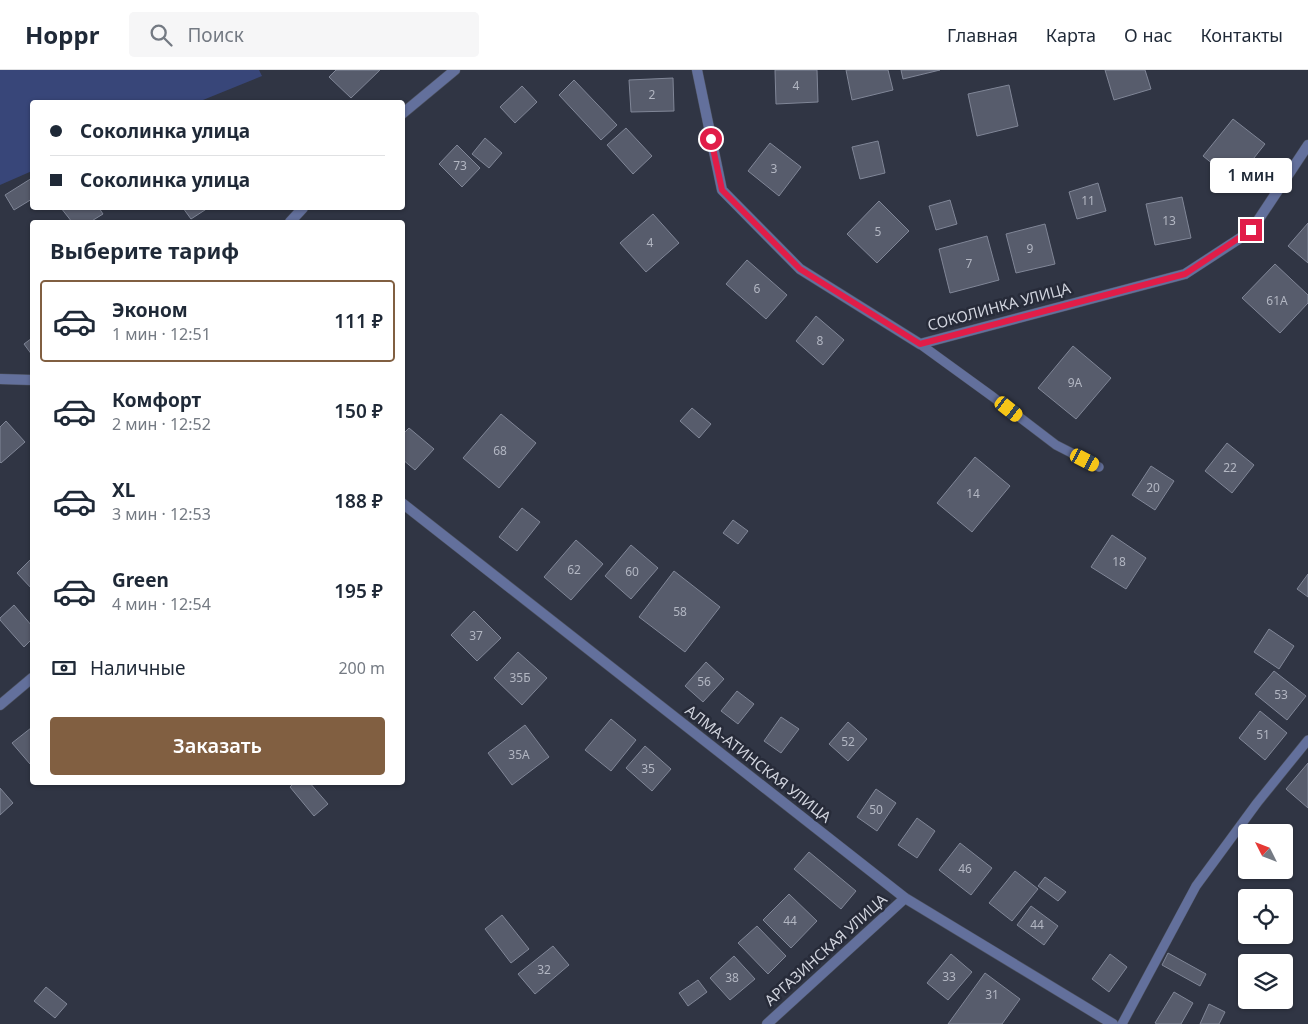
<!DOCTYPE html>
<html lang="ru">
<meta charset="utf-8">
<style>
body{margin:0;font-family:"Noto Sans",sans-serif;background:#f6f6f7;color:#1f2937;height:100vh;display:flex;flex-direction:column;font-size:19px;white-space:nowrap}
*{box-sizing:border-box;margin:0}
p{font-size:16px;color:#747a83}
.icon{flex:none;width:28px;height:28px;fill:none;stroke:currentColor;stroke-width:2;stroke-linecap:round;stroke-linejoin:round}
.map{position:relative;flex:1;overflow:hidden}
.sheet{position:absolute;left:30px;top:150px;width:375px;height:565px;display:flex;flex-direction:column;background:#fff;border-radius:5px;box-shadow:0 1px 4px #0004}
.sheet>*{flex:none}
.guide{position:absolute;left:30px;top:30px;width:375px;height:110px;border-radius:5px;box-shadow:0 1px 4px #0004;display:grid;align-content:center;height:110px;padding:0 20px;background:#fff}
.needle{width:32px;rotate:312deg}
.fabs{position:absolute;left:1238px;top:754px;display:grid;gap:10px}
.fabs a{display:grid;place-items:center;width:55px;height:55px;border-radius:5px;background:#fff;box-shadow:0 1px 4px #0004;font-size:25px}
.end{position:absolute;width:22px;height:22px;margin:-11px;border:6px solid #e11d48;background:#fff;box-shadow:0 0 0 2px #fff}
.from{border-radius:50%}
.bubble{position:absolute;height:35px;border-radius:5px;background:#fff;box-shadow:0 1px 4px #0004;font-size:16px;font-weight:600;line-height:35px;text-align:center}
.car{position:absolute;width:15px;height:30px;margin:-15px -8px;border-radius:6px;box-shadow:0 0 4px 1px #0007;background:linear-gradient(#f5c518 24%,#345 0 40%,#f5c518 0 76%,#345 0 86%,#f5c518 0)}
.guide b{display:flex;align-items:center;gap:18px;height:48px;font-size:19px}
.guide b+b{border-top:1px solid #e0e1e3}
.guide i{width:12px;height:12px;background:#1f2937}
ul{padding:0;list-style:none}
li{display:flex;align-items:center;gap:15px;height:82px;margin:0 10px 8px;padding:0 10px;border:2px solid transparent;border-radius:5px}
li div{flex:1}
li b{display:block;font-size:19px}
li em{font-style:normal;font-weight:600}
li.on{border-color:#815f41}
li>.icon{width:45px;height:45px;stroke-width:1.5}
h2{padding:0 20px;font-size:22px;line-height:60px}
.pay{display:flex;align-items:center;gap:12px;height:55px;padding:0 20px;font-size:19px}
.pay p{margin-inline-start:auto}
.cta{display:flex;gap:10px;margin-top:auto;padding:10px 20px}
.cta a{flex:1;height:58px;border-radius:5px;background:#815f41;color:#fff;font-size:20px;font-weight:600;line-height:58px;text-align:center}
header{display:flex;align-items:center;gap:30px;box-sizing:border-box;height:70px;padding:0 25px;background:#fff;border-bottom:1px solid #e0e1e3}
header strong{font-size:24px}
nav{display:flex;gap:28px;margin-inline-start:auto;font-size:18px}
.search{width:350px;height:45px;background:#f6f6f7;display:flex;align-items:center;gap:12px;box-sizing:border-box;padding:0 18px;border-radius:5px;color:#747a83;font-size:19px}
.map>svg:first-child{display:block}
</style>
<header>
<strong>Hoppr</strong>
<div class="search"><svg class="icon" aria-label="search" viewBox="0 0 24 24"><circle cx="10" cy="10" r="6"/><path d="M15 15l6 6"/></svg>Поиск</div>
<nav><a>Главная</a><a>Карта</a><a>О нас</a><a>Контакты</a></nav>
</header>
<div class="map">
<svg width="1308" height="954" viewBox="0 0 1308 954">
<rect width="100%" height="100%" fill="#303544"/>
<path fill="#384679" d="M0 0H259L262 6 198 32H32V101L0 115Z"/>
<path fill="#575c6c" stroke="#808697" d="M336 0H380L351 28 329 7Z
M775 0H817L818 32 776 34Z
M846 0H888L893 20 852 30Z
M901 0H940L903 9Z
M1105 0H1145L1151 19 1114 30Z
M673 8 674 41 631 42 629 10Z
M574 10 617 55 601 70 559 25Z
M1009 15 1018 56 977 66 968 24Z
M522 16 537 32 515 53 500 37Z
M1233 49 1265 74 1235 112 1203 86Z
M626 58 652 86 633 104 607 75Z
M485 68 502 83 489 98 472 84Z
M878 71 885 103 860 109 852 77Z
M770 73 801 97 779 126 748 101Z
M457 75 480 98 462 117 439 94Z
M32 108V129L14 140 5 125Z
M1098 113 1106 141 1077 149 1069 122Z
M1182 127 1191 168 1155 175 1146 134Z
M950 130 957 154 936 160 929 136Z
M879 131 909 161 877 193 847 164Z
M61 138H99L103 144 90 152H72Z
M183 138H208L191 149Z
M653 144 679 173 646 202 620 173Z
M1308 153V193L1288 176Z
M1045 154 1055 194 1016 203 1006 164Z
M987 166 999 210 950 223 939 179Z
M747 190 787 225 766 249 726 214Z
M1275 194 1308 225V233L1280 263 1242 228Z
M816 246 844 270 823 295 796 271Z
M32 268V285L24 274Z
M1073 276 1111 308 1076 349 1038 318Z
M692 338 711 354 699 368 680 351Z
M501 344 536 373 499 418 463 388Z
M6 351 25 372 1 393 0 392V357Z
M409 358 434 379 415 400 402 389V365Z
M1227 373 1254 395 1232 423 1205 401Z
M975 387 1010 416 972 462 937 433Z
M1151 396 1174 411 1155 440 1132 425Z
M522 438 540 452 517 481 499 467Z
M733 450 748 461 738 474 723 463Z
M1112 465 1146 488 1126 519 1091 497Z
M576 470 603 494 571 530 544 507Z
M631 475 658 498 631 529 605 506Z
M32 488V519L17 503Z
M674 501 720 537 685 582 639 547Z
M1308 504V527L1297 519Z
M14 535 32 556V569L24 577 0 550V548Z
M474 541 501 568 477 591 451 565Z
M1269 559 1294 576 1279 599 1254 582Z
M518 582 547 608 522 635 494 608Z
M706 592 724 609 703 632 685 616Z
M1274 601 1306 626 1287 650 1255 624Z
M737 621 754 634 738 654 721 641Z
M1260 641 1287 663 1265 690 1239 668Z
M781 647 799 659 781 683 764 671Z
M611 649 636 670 611 701 585 680Z
M848 652 867 669 848 691 829 674Z
M525 655 549 687 512 715 488 683Z
M31 658 32 659V691L30 694 12 673Z
M645 676 671 699 652 721 626 698Z
M1308 693V738L1286 719Z
M295 712H309L328 734 314 746 290 717Z
M0 718 13 733 0 745Z
M876 719 896 733 877 761 857 747Z
M917 748 935 761 917 788 898 775Z
M960 773 992 798 971 825 939 800Z
M809 782 856 821 841 839 794 799Z
M1015 801 1038 819 1012 851 989 833Z
M1045 807 1066 822 1058 831 1038 816Z
M789 824 817 851 791 878 763 850Z
M1031 836 1058 856 1044 875 1017 855Z
M502 845 529 879 511 893 485 859Z
M757 856 786 886 768 904 738 873Z
M553 876 569 895 535 924 518 904Z
M1168 883 1206 904 1200 916 1162 895Z
M951 884 972 902 948 930 927 913Z
M1110 884 1127 897 1109 922 1092 909Z
M734 886 755 909 730 930 710 908Z
M985 903 1020 929 1002 954H948Z
M698 910 707 922 688 936 679 923Z
M46 917 67 934 55 948 34 931Z
M1174 922 1193 933 1181 954H1157L1155 953Z
M1209 934 1225 942 1219 954H1200Z"/>
<g fill="none" stroke-linecap="round" stroke-linejoin="round">
<defs>
<path id="service" d="M920 274 993 327 1056 375 1099 397
M1122 954 1196 816 1257 733 1308 670"/>
<path id="minor" d="M697 0 722 120 800 199 920 274 1185 204 1251 161 1308 75
M402 44 455 0
M290 152 303 138
M0 309 32 310
M402 433 905 828 1113 954
M0 635 32 608
M767 954 905 828"/>
</defs>
<use href="#service" stroke="#4d5260" stroke-width="10"/>
<use href="#minor" stroke="#4d5260" stroke-width="11"/>
<use href="#service" stroke="#63709c" stroke-width="9"/>
<use href="#minor" stroke="#63709c" stroke-width="10"/>
</g>
<g fill="none" stroke-linecap="round" stroke-linejoin="round">
<path stroke="#e11d48" stroke-width="6" d="M711 69 722 120 800 199 920 274 1185 204 1251 160"/>
</g>
<g text-anchor="middle" stroke-width="5" stroke-linejoin="round" paint-order="stroke">
<g font-size="12" fill="#b2b6c2">
<text x="796" y="20">4</text>
<text x="652" y="29">2</text>
<text x="460" y="100">73</text>
<text x="774" y="103">3</text>
<text x="1088" y="135">11</text>
<text x="1169" y="155">13</text>
<text x="878" y="166">5</text>
<text x="650" y="177">4</text>
<text x="1030" y="183">9</text>
<text x="969" y="198">7</text>
<text x="757" y="223">6</text>
<text x="1277" y="235">61А</text>
<text x="820" y="275">8</text>
<text x="1075" y="317">9А</text>
<text x="500" y="385">68</text>
<text x="1230" y="402">22</text>
<text x="1153" y="422">20</text>
<text x="973" y="428">14</text>
<text x="1119" y="496">18</text>
<text x="574" y="504">62</text>
<text x="632" y="506">60</text>
<text x="680" y="546">58</text>
<text x="476" y="570">37</text>
<text x="520" y="612">35Б</text>
<text x="704" y="616">56</text>
<text x="1281" y="629">53</text>
<text x="1263" y="669">51</text>
<text x="848" y="676">52</text>
<text x="519" y="689">35А</text>
<text x="648" y="703">35</text>
<text x="876" y="744">50</text>
<text x="965" y="803">46</text>
<text x="790" y="855">44</text>
<text x="1037" y="859">44</text>
<text x="544" y="904">32</text>
<text x="949" y="911">33</text>
<text x="732" y="912">38</text>
<text x="992" y="929">31</text>
</g>
<g font-size="15" fill="#d1d4de" stroke="#272b39">
<text transform="translate(999 237) rotate(-15)" y="5">СОКОЛИНКА УЛИЦА</text>
<text transform="translate(758 694) rotate(38)" y="5">АЛМА-АТИНСКАЯ УЛИЦА</text>
<text transform="translate(826 880) rotate(-42)" y="5">АРГАЗИНСКАЯ УЛИЦА</text>
</g>
</g>
</svg>
<div class="fabs">
<a><svg class="needle" viewBox="-14 -14 28 28"><path d="M0-13l5 13h-10z" fill="#e53935"/><path d="M0 13l5-13h-10z" fill="#747a83"/></svg></a>
<a><svg class="icon" aria-label="locate" viewBox="0 0 24 24"><circle cx="12" cy="12" r="6"/><path d="M12 2v4M12 18v4M2 12h4M18 12h4"/></svg></a>
<a><svg class="icon" aria-label="layers" viewBox="0 0 24 24"><path d="M12 4l9 5-9 5-9-5zM3 14l9 5 9-5"/></svg></a>
</div>
<i class="end from" style="left:711px;top:69px"></i>
<i class="end" style="left:1251px;top:160px"></i>
<div class="bubble" style="left:1210px;top:88px;width:82px">1 мин</div>
<i class="car" style="left:1009px;top:339px;rotate:128deg"></i>
<i class="car" style="left:1085px;top:390px;rotate:117deg"></i>
<div class="guide">
<b><i class="from"></i>Соколинка улица</b>
<b><i></i>Соколинка улица</b>
</div>
<section class="sheet">
<h2>Выберите тариф</h2>
<ul>
<li class="on"><svg class="icon" aria-label="car" viewBox="0 0 24 24"><path d="M5 17H2v-5l4-1 3-4h7l3 4 3 1v5h-3M9 17h6M6 11h13"/><circle cx="7" cy="17" r="2"/><circle cx="17" cy="17" r="2"/></svg><div><b>Эконом</b><p>1 мин · 12:51</p></div><em>111 ₽</em></li>
<li><svg class="icon" aria-label="car" viewBox="0 0 24 24"><path d="M5 17H2v-5l4-1 3-4h7l3 4 3 1v5h-3M9 17h6M6 11h13"/><circle cx="7" cy="17" r="2"/><circle cx="17" cy="17" r="2"/></svg><div><b>Комфорт</b><p>2 мин · 12:52</p></div><em>150 ₽</em></li>
<li><svg class="icon" aria-label="car" viewBox="0 0 24 24"><path d="M5 17H2v-5l4-1 3-4h7l3 4 3 1v5h-3M9 17h6M6 11h13"/><circle cx="7" cy="17" r="2"/><circle cx="17" cy="17" r="2"/></svg><div><b>XL</b><p>3 мин · 12:53</p></div><em>188 ₽</em></li>
<li><svg class="icon" aria-label="car" viewBox="0 0 24 24"><path d="M5 17H2v-5l4-1 3-4h7l3 4 3 1v5h-3M9 17h6M6 11h13"/><circle cx="7" cy="17" r="2"/><circle cx="17" cy="17" r="2"/></svg><div><b>Green</b><p>4 мин · 12:54</p></div><em>195 ₽</em></li>
</ul>
<div class="pay"><svg class="icon" aria-label="cash" viewBox="0 0 24 24"><path d="M3 7h18v10H3z"/><circle cx="12" cy="12" r="2"/></svg>Наличные<p>200 m</p></div>
<div class="cta"><a>Заказать</a></div>
</section>
</div>
